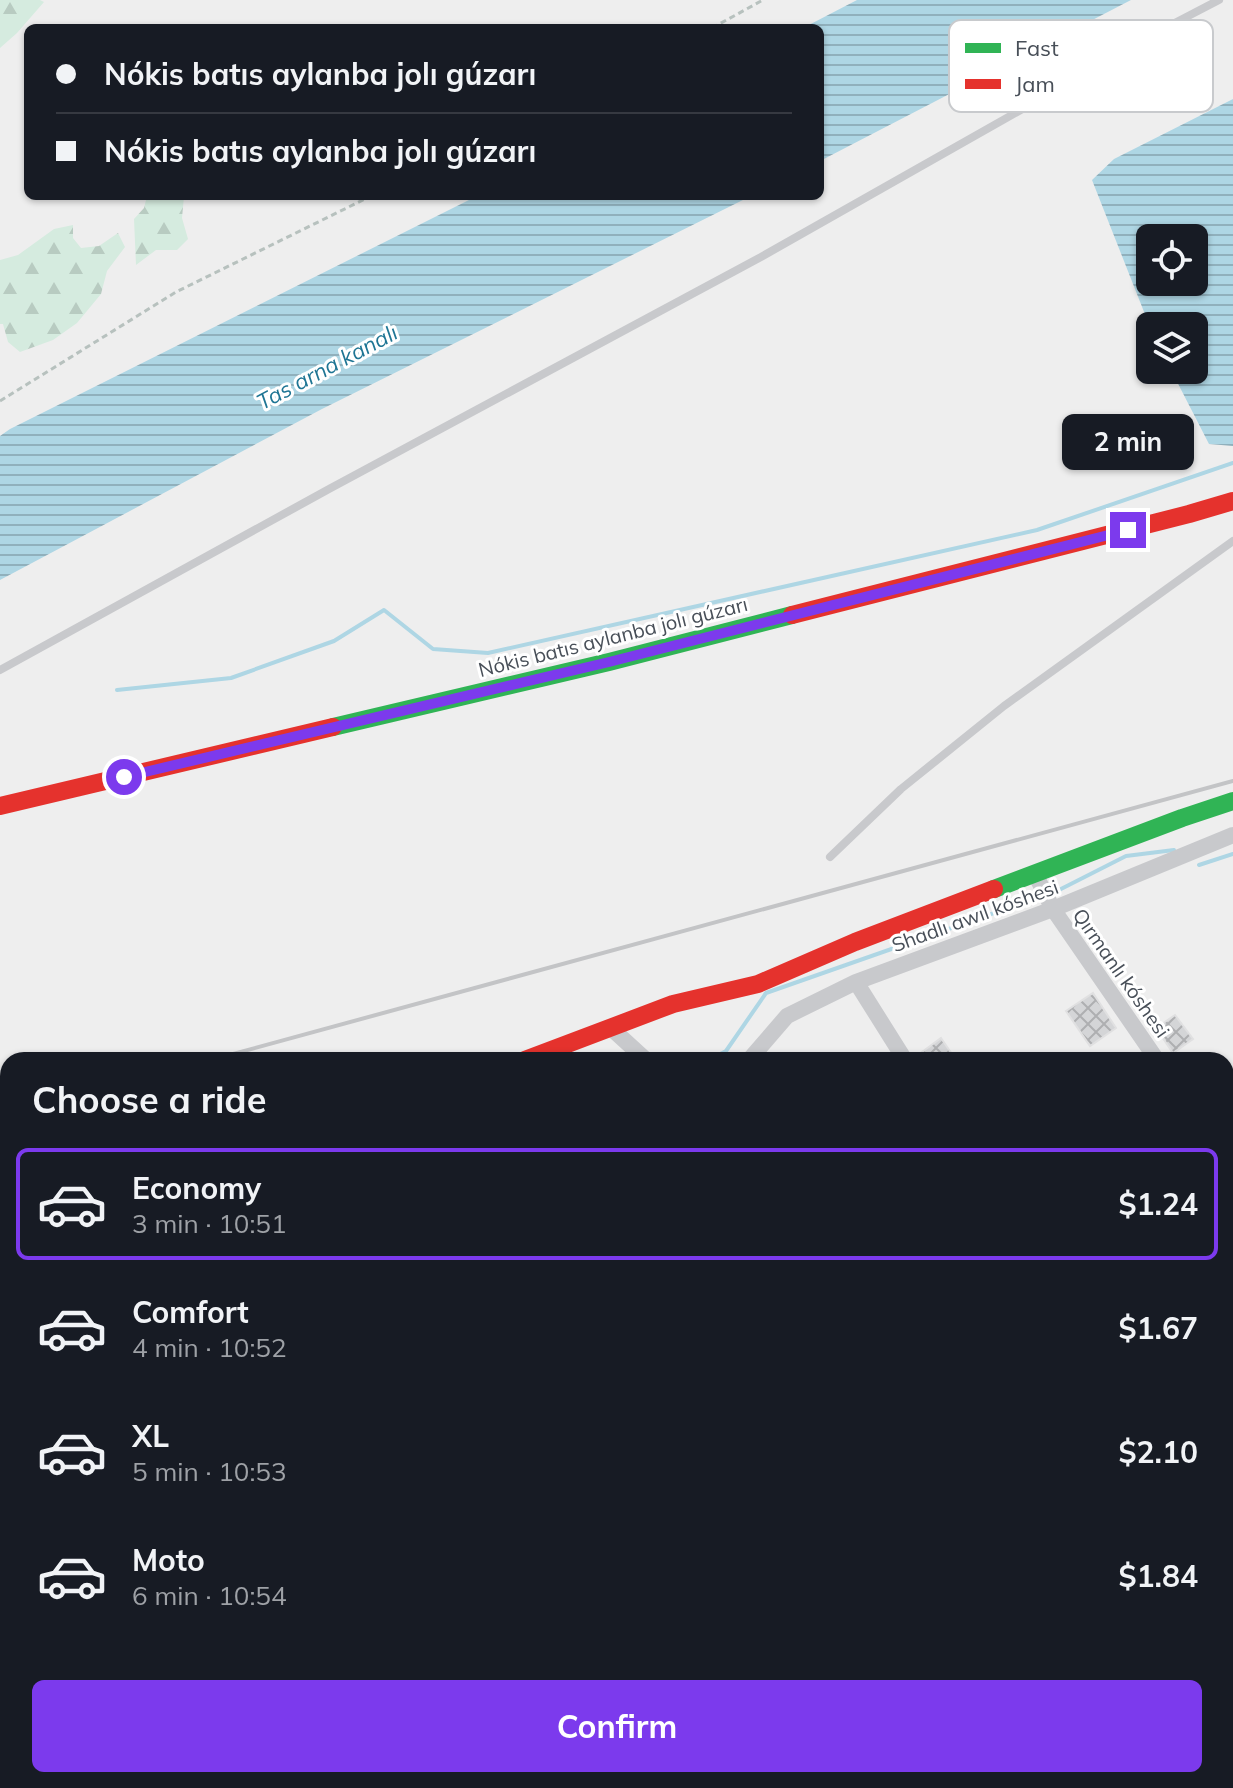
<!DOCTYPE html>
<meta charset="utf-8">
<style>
body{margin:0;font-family:Mulish,sans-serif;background:#20242c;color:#f1f3f6;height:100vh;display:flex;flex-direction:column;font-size:30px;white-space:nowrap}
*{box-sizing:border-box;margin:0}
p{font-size:26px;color:#9ea1a6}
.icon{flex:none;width:44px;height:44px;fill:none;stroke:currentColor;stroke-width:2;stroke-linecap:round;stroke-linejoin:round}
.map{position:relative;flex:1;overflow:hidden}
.drawer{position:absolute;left:0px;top:1052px;width:1234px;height:736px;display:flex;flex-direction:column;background:#171b24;border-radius:24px 24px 0 0;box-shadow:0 2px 6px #0004}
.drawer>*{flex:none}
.hud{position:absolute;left:24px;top:24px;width:800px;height:176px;border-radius:12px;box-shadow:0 2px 6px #0004;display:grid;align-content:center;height:176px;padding:0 32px;background:#171b24}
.tools{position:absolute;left:1136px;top:224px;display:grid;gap:16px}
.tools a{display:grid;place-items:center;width:72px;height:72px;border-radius:12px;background:#171b24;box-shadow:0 2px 6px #0004;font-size:40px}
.end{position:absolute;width:36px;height:36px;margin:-18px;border:10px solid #7c3aed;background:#fff;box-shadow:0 0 0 4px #fff}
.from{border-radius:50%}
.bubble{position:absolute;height:56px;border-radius:12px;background:#171b24;box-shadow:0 2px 6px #0004;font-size:26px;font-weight:700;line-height:56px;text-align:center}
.hud b{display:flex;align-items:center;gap:28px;height:76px;font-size:30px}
.hud b+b{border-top:2px solid #363941}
.hud i{width:20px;height:20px;background:#f1f3f6}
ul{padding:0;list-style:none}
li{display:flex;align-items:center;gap:24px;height:112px;margin:0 16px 12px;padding:0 16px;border:4px solid transparent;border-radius:12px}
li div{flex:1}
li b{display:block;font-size:30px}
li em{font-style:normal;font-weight:700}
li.active{border-color:#7c3aed}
li>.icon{width:72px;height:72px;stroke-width:1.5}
h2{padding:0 32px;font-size:36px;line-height:96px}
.primary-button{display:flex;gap:16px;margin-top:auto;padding:16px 32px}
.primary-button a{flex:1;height:92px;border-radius:12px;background:#7c3aed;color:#fff;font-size:32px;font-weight:700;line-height:92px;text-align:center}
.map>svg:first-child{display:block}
</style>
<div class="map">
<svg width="1233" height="1788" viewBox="0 0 1233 1788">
<defs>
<pattern id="forest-firs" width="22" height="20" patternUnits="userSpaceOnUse" patternTransform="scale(2)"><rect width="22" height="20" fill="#d5ebdf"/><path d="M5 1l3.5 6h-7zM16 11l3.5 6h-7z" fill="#b8cbc1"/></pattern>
<pattern id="water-rules" width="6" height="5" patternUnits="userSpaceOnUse" patternTransform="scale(2)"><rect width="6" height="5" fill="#aed6e4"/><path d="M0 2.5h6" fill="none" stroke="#90b0bc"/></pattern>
<pattern id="building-cross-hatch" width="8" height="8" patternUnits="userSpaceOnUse" patternTransform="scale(2)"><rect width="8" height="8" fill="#d4d5d7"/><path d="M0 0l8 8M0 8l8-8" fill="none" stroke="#aeafb1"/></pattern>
</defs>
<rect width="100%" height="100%" fill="#eee"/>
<path fill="url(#forest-firs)" d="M0 0H40L44 2 17 33 0 48Z
M147 196H184L182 218 188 239 177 250H156L136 265 134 219 144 208Z
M73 225V238L81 248 99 246 118 233 125 247 107 271 101 294 77 323 53 340 20 352 8 342 3 324H0V260L18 255 54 229Z"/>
<path fill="url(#water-rules)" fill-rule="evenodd" d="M857 0H1131L820 161V28H803Z
M1233 99V446L1209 444 1171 370H1194V326L1150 327 1092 180 1114 159ZM1194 238V282H1150V238Z
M477 196H751L322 409 0 580V436L10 429Z"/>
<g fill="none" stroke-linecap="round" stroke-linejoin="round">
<path stroke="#aed6e4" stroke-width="4" d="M117 690 231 678 334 641 384 610 433 649 488 653 1037 530 1233 463
M1199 865 1233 854
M1059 890 1126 856 1174 850
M709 1060 726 1051 766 993 1037 898
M0 1449 8 1448
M729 1780 739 1788"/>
</g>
<path fill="url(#building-cross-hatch)" stroke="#e0e0e1" stroke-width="2" d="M1093 993 1116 1028 1090 1046 1066 1011Z
M1175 1015 1193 1039 1173 1053 1156 1028Z
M941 1038 956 1060H927L922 1052Z"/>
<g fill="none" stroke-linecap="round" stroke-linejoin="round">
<path stroke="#b7c1be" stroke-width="3" stroke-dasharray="6 4" stroke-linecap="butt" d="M712 28 763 0
M0 401 176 292 371 196"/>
<path stroke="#c8c9cc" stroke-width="8" d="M0 670 329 489 761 257 1169 26 1219 0
M830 857 901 789 1004 706 1233 541"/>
<path stroke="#c8c9cc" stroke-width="16" d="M1035 874 1053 909 1157 1060
M856 982 905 1060
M611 1028 646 1060
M749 1060 787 1016 856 982 1053 909 1233 835
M1226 1164 1233 1175
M0 1252 8 1249
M1226 1580 1233 1591
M1226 1701 1233 1696
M836 1780 843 1788
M1094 1780 1099 1788
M210 1788 216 1780
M1114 1788 1125 1780"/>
<path stroke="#30b455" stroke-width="18" d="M333 727 609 662 792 615
M994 889 1182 818 1233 801"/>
<path stroke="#e5322d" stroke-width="18" d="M792 615 1189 514 1233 501
M0 806 333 727
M525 1060 673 1004 758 984 855 942 994 889"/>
<path stroke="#c3c4c6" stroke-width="4" d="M211 1060 1233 781
M0 1105 8 1103"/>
</g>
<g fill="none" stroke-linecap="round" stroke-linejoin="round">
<path stroke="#7c3aed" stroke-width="10" d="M124 777 609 662 1128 530"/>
</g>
<g text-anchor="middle" stroke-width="6" stroke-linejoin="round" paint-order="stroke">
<g font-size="20" fill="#484f58" stroke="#fff">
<text transform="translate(613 637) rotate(-14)" y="7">Nókis batıs aylanba jolı gúzarı</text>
<text transform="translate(975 916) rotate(-20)" y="7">Shadlı awıl kóshesi</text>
<text transform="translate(1121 973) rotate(55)" y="7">Qırmanlı kóshesi</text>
</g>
<g font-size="22" font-style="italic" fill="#1e7594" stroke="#fff">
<text transform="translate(327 367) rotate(-28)" y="8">Tas arna kanalı</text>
</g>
</g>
<rect x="949" y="20" width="264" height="92" rx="12" fill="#fff" stroke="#c8cacd" stroke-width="2"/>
<rect x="965" y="43" width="36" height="10" fill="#30b455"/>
<rect x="965" y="79" width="36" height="10" fill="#e5322d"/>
<g font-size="22" fill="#484f58">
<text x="1015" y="56">Fast</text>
<text x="1015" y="92">Jam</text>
</g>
</svg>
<div class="tools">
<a><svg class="icon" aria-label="locate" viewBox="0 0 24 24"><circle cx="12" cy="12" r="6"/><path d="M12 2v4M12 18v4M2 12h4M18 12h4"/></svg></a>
<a><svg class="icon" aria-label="layers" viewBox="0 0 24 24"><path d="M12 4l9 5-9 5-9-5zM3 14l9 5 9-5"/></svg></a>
</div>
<i class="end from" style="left:124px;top:777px"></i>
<i class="end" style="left:1128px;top:530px"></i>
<div class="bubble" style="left:1062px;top:414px;width:132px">2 min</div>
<div class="hud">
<b><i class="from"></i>Nókis batıs aylanba jolı gúzarı</b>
<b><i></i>Nókis batıs aylanba jolı gúzarı</b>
</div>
<section class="drawer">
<h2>Choose a ride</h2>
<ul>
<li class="active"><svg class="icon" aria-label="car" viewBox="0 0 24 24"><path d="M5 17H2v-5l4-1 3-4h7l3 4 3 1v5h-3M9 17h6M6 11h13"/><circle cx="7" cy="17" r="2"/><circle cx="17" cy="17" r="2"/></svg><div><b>Economy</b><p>3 min · 10:51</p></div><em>$1.24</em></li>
<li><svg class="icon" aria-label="car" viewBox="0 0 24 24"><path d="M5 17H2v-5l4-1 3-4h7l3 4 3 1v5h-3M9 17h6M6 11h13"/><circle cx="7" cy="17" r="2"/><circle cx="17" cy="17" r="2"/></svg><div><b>Comfort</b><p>4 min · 10:52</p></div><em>$1.67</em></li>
<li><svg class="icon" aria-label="car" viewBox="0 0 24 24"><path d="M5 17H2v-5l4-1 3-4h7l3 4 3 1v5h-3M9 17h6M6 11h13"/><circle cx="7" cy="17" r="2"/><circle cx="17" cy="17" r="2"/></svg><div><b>XL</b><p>5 min · 10:53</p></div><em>$2.10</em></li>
<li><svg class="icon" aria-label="car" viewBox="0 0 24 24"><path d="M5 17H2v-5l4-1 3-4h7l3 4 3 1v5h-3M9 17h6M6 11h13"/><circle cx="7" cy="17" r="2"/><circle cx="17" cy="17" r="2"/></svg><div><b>Moto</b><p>6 min · 10:54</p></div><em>$1.84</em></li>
</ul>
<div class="primary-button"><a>Confirm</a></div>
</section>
</div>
